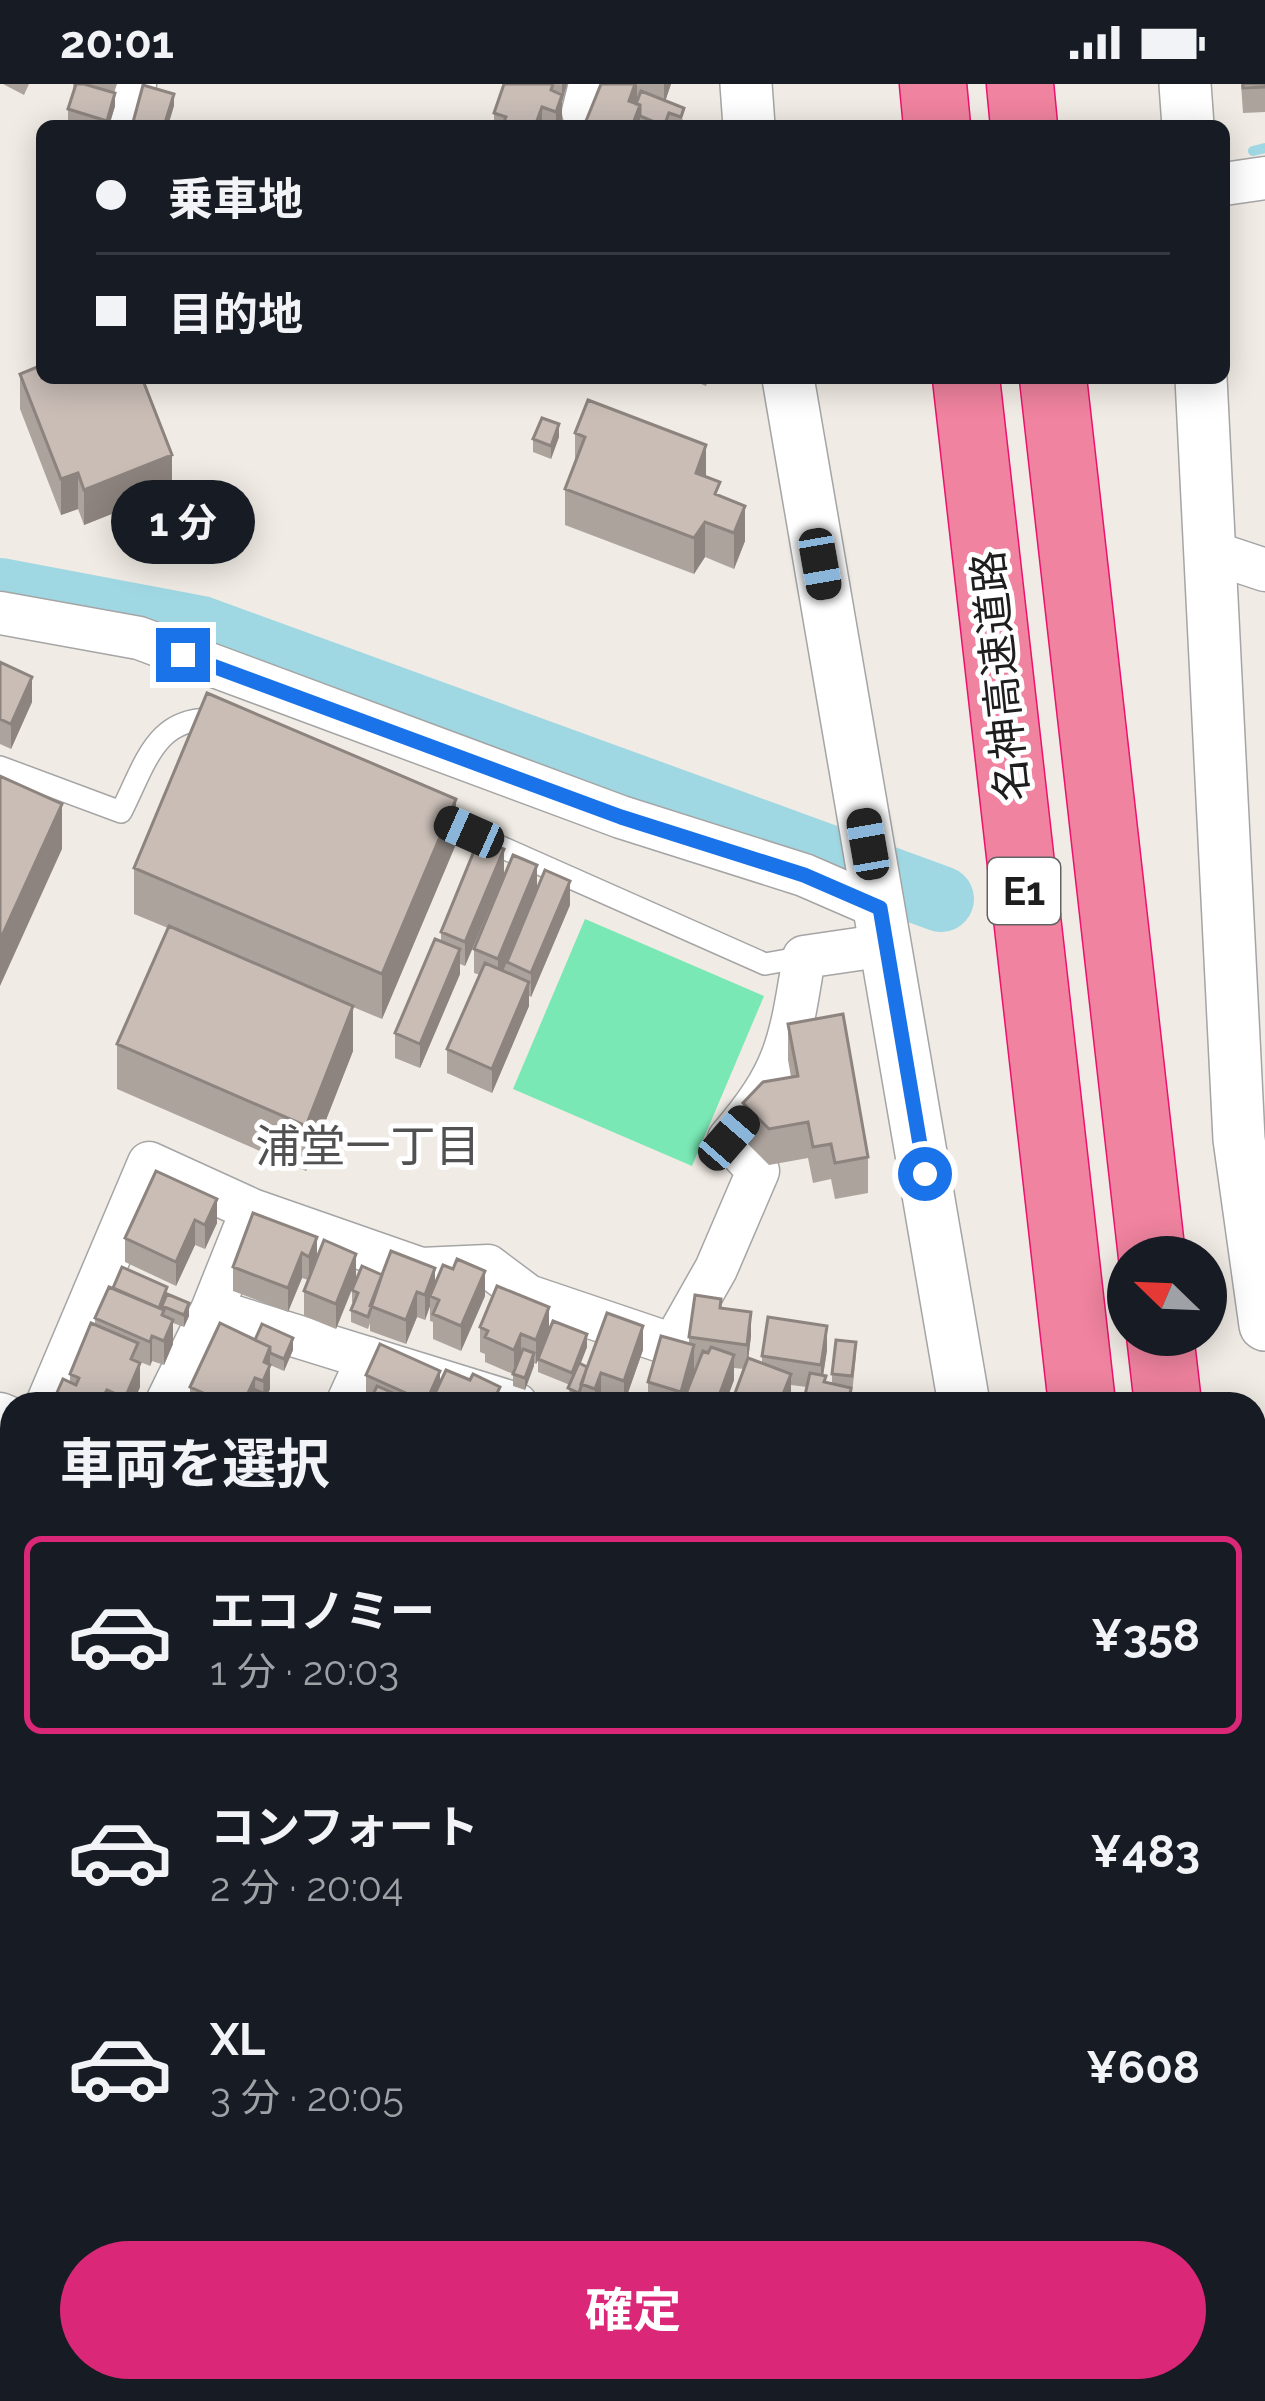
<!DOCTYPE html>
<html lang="ja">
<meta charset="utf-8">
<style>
body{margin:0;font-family:Raleway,"Noto Sans JP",sans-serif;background:#242831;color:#f1f3f6;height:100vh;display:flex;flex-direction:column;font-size:45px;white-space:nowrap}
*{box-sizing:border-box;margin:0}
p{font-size:39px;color:#9ea1a6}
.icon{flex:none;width:66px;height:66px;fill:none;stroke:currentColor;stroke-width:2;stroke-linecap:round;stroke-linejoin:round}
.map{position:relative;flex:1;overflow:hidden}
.panel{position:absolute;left:0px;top:1308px;width:1266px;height:1011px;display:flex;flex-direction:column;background:#171b24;border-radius:36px 36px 0 0;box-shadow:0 6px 30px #0003}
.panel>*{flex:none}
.banner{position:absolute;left:36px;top:36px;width:1194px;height:264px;border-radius:18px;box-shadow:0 6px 30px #0003;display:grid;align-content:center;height:264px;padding:0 60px;background:#171b24}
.needle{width:78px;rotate:293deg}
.tools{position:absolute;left:1107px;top:1152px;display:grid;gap:24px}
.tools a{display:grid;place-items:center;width:120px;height:120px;border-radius:50%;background:#171b24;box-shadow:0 6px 30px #0003;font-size:60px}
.end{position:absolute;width:54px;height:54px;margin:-27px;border:15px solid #1a73e8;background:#fff;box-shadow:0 0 0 6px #fff}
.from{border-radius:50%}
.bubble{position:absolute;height:84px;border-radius:42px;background:#171b24;box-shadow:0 6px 30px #0003;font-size:39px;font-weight:700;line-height:84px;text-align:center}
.car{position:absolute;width:36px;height:72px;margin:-36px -18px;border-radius:15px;box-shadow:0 0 9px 3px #0007;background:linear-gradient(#222 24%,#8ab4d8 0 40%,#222 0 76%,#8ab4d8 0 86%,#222 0)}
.banner b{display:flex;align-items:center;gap:42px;height:114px;font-size:45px}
.banner b+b{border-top:3px solid #363941}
.banner i{width:30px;height:30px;background:#f1f3f6}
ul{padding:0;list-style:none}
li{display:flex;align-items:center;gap:36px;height:198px;margin:0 24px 18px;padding:0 36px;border:6px solid transparent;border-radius:18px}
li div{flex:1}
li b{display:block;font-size:45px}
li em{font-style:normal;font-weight:700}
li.selected{border-color:#db2777}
li>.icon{width:108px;height:108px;stroke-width:1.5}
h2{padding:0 60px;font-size:54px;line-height:144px}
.cta{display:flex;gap:24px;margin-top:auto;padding:24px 60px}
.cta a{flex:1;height:138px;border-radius:72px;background:#db2777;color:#fff;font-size:48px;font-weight:700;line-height:138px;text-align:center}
.status{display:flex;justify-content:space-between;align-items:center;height:84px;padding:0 60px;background:#171b24;direction:ltr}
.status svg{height:33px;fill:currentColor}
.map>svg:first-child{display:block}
</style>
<div class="status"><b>20:01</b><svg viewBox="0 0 49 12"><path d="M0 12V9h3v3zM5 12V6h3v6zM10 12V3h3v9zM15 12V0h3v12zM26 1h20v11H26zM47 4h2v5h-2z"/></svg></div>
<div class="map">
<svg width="1265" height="2317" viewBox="0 0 1265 2317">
<rect width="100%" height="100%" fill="#f0ebe4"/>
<path fill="#79e8b5" d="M585 835 764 912 692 1082 513 1005Z"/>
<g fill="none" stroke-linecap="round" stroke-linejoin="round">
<path stroke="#9fd8e3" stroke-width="10" d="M1253 67 1265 64"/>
<path stroke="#9fd8e3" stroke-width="66" d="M0 507 201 545 941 815"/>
<defs>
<path id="service" d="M0 683 121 728C146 679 156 628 221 636
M429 731 765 880 804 873"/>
<path id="minor" d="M583 28 590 0
M126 42 135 0
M1224 100 1265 94
M1208 467 1265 486
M0 529 139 554 621 733 804 791 880 824
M212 1226 252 1126
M47 1320 149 1079 252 1126 421 1185 488 1182 528 1212 673 1261 716 1185 758 1087 729 1055C787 987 790 959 804 873L886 861
M166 1320 212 1226 516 1320
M347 1320 368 1274
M0 1330 12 1335
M1263 1488H1265
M60 2317 62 2307"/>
<path id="tertiary" d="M746 0 749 42
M1185 0 1188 42
M788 294 964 1320
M1201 294 1239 1055 1265 1241
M0 2303 28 2317
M1076 2307 1078 2317"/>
<path id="motorway" d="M933 0 937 42
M1020 0 1024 42
M966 294 1082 1320
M1053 294 1152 1173
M1160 1251 1168 1320
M1254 2082 1265 2180
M1194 2307 1195 2317"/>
</defs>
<use href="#service" stroke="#a5a5a5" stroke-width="24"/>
<use href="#minor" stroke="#a5a5a5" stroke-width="45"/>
<use href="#tertiary" stroke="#a5a5a5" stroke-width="54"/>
<use href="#motorway" stroke="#ed126d" stroke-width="69"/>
<use href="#service" stroke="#fff" stroke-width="21"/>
<use href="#minor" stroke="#fff" stroke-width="42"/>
<use href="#tertiary" stroke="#fff" stroke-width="51"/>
<use href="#motorway" stroke="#f0839f" stroke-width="66"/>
</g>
<path fill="#ada39d" d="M3 0H29L24 11Z
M73 0H117L114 9 115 22 109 42H83L68 38V25L74 6Z
M504 0H567L562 18V35L560 42H494V29Z
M601 0H671L665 17 684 37 683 42H584Z
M1241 0H1265V28L1243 29Z
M20 290 172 406 84 441 78 425 61 431 20 325Z
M686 294H709L706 302Z
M575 349 706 393 745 457 734 485 705 473 694 490 565 441V405L575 380Z
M559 353 551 375 533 368V355Z
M0 578 32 618 11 665 0 660Z
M456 760 382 935 353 923V967L306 1087 117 1005V960L168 844 134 830V784Z
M504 790 465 882 460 880V890L420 984 395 974V949L441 857V848Z
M537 805 570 821 531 913 529 912V922L492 1009 447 989V965L480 891 474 889V865Z
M788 940 868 1073V1109L835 1115 831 1095 813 1099 808 1074 769 1081 743 1055V1019L791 993 788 976Z
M156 1087 217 1139 205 1165 195 1161 176 1202 125 1178V1154Z
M253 1129 317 1174 356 1194 382 1191 485 1212 461 1267 433 1255V1238L430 1237V1222L425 1236 417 1233 406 1260 370 1247V1239L368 1245 351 1238V1226L354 1219 352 1218V1206L336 1245 304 1232V1207L308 1196 302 1194 288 1228 233 1207V1183Z
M113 1204 167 1210 189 1232 184 1243 173 1239V1260L164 1281 152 1277 150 1282 138 1277 140 1303 133 1320H52L70 1299V1290L95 1241V1234Z
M721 1224 751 1252 748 1275 762 1279V1272L827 1266 823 1292 826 1298 832 1299V1290L856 1271 851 1320 807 1303 791 1301 789 1320H731L744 1285 734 1284V1296L725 1320H686V1313L684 1320H648V1298L689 1260V1253Z
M480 1243 549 1246 587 1263 580 1280 587 1283 643 1266 624 1320 601 1313 598 1320H581V1317L580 1320H575L568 1317 570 1301 538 1288V1277L536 1280 534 1279 525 1306 513 1302V1290L485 1278V1270L480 1268Z
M255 1256 293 1266 284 1287 270 1281V1305L268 1311 288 1320H190V1303Z
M366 1291 440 1298 500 1320H353L369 1319 370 1317 366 1315Z
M0 1350 12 1356V1544L8 1552 0 1549V1435L4 1426 0 1424Z
M12 1555V1589L0 1583V1569Z
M12 1687V1758L0 1751V1709Z
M12 1916V2016L0 2046V1951L9 1929Z
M0 2056 12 2060 7 2138 12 2141 6 2191 0 2188Z
M12 2213V2273L5 2271V2247Z
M111 2307H355L351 2317H111Z
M917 2307H1011V2317H940Z"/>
<path fill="#8d847f" d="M562 0H567L562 18V35L560 42H556V28L562 11Z
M635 0H637V21L629 17Z
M664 0H671L664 21Z
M115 9V22L109 42H107Z
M174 10V22L168 42H164Z
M640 21V42H632Z
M542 23V42H535Z
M559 340V353L551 375V362Z
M706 361V397L696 389Z
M172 371V406L84 441V406Z
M78 389V425L61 431V395Z
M745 422V457L734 485V449Z
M705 438V473L694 490V454Z
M32 593V618L11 665V640Z
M456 715V760L382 935V890Z
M62 720V765L0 902V856Z
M504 765V790L465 882V858Z
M537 781V806L498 899V875Z
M570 797V821L531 913V889Z
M460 865V890L420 984V960Z
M529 898V922L492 1009V985Z
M353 922V967L306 1087V1042Z
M217 1115V1139L205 1165V1141Z
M195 1136V1161L176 1202V1178Z
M317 1153V1178L309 1197V1173Z
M302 1169V1194L288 1228V1204Z
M356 1170V1194L336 1245V1220Z
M435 1184V1209L430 1212V1222L425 1236V1211Z
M485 1187V1212L461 1267V1242Z
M417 1208V1233L406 1260V1236Z
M189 1219V1232L184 1243V1231Z
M549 1223V1248L536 1280V1256Z
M751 1228V1252L747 1285V1261Z
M173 1236V1260L164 1281V1257Z
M643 1242V1266L624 1320V1297Z
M827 1242V1266L821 1305V1281Z
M521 1250V1274L514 1290V1266Z
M587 1250V1263L572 1302V1289Z
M152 1252V1277L150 1282V1258Z
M293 1254V1266L284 1287V1275Z
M694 1261V1286L684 1320H681V1308Z
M270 1263V1305L263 1320 264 1278Z
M534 1269V1282L525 1306V1294Z
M734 1271V1296L725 1320H716Z
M140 1279V1303L133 1320H125V1314Z
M440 1287V1311L436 1320H426Z
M601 1289V1313L598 1320H595V1305Z
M791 1290V1315L789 1320H779Z
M255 1294V1320H243Z
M12 1392V1417L7 1427V1402Z
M12 1520V1544L8 1552V1528Z
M4 1601V1626L0 1635V1610Z
M12 1813V1838L0 1866V1842Z
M12 1992V2016L0 2046V2022Z
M12 2099V2123L7 2138V2114Z
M12 2162V2175L6 2191V2178Z
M187 2307H196V2317H185Z
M305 2307H314V2317H302Z
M338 2307H355L351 2317H335Z
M758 2307H769L766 2317H755Z
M833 2307H841L838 2317H830Z
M1007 2307H1011V2317H1002Z"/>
<path fill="#c9bdb6" stroke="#8d847f" stroke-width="3" d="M76 0H84L115 9 107 37 68 25Z
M504 0H553L551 6 562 11 556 28 542 23 535 42H508L503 40 506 33 494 29Z
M601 0H635L629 17 640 21 632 42H584Z
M1243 0H1265V3L1243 4Z
M143 1 174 10 164 42H132Z
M641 7 684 24 681 33 669 29 664 42 640 32V21L636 20Z
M42 281V294H142L172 371 84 406 78 389 61 395 20 290Z
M588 316 706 361 696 389 720 398 715 410 745 422 734 449 705 438 694 454 565 405 585 353 575 349Z
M542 334 559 340 551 362 533 355Z
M0 578 32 593 11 640 0 635Z
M207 609 456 715 382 890 134 784Z
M0 692 62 720 0 856Z
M479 755 504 765 465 858 441 848Z
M513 771 537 781 498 875 474 865Z
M545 786 570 797 531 889 507 878Z
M169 842 353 922 306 1042 117 960Z
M435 855 460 865 420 960 395 949Z
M485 879 529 898 492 985 447 965Z
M843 930 868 1073 835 1079 831 1060 813 1063 808 1038 769 1045 743 1019 763 998 798 992 788 940Z
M156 1087 217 1115 205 1141 195 1136 176 1178 125 1154Z
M253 1129 317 1153 309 1173 302 1169 288 1204 233 1183Z
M324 1156 356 1170 336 1220 304 1207Z
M391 1167 435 1184 425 1211 417 1208 406 1236 370 1222Z
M457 1175 485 1187 461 1242 433 1230 439 1216 430 1212 443 1181 453 1185Z
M362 1182 382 1191 368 1233 351 1226 358 1209 352 1206Z
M122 1183 167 1203 159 1224 113 1204Z
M497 1202 549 1223 536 1256 521 1250 514 1266 485 1253 488 1247 480 1243Z
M109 1203 164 1226 162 1231 173 1236 164 1257 152 1252 150 1258 95 1234Z
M167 1210 189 1219 184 1231 162 1222Z
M695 1211 721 1215 720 1224 751 1228 747 1261 689 1253Z
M607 1229 643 1242 624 1297 601 1289 595 1305 581 1300Z
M768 1233 827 1242 821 1281 762 1272Z
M553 1237 587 1250 572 1289 538 1275Z
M91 1239 138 1259 131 1275 140 1279 125 1314 107 1306 104 1311 114 1316 113 1320H52L63 1295 76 1301 79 1294 70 1290Z
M220 1239 270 1263 264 1278 270 1281 263 1297 255 1294 243 1320H228L190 1303Z
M262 1240 293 1254 284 1275 270 1269V1263L255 1256Z
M661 1252 694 1261 681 1308 648 1298Z
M836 1256 856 1258 852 1292 832 1290Z
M380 1260 440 1287 426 1318 366 1291Z
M711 1263 734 1271 716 1320 686 1310 703 1267 708 1269Z
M523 1265 534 1269 525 1294 513 1290Z
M748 1274 791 1290 779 1320H731Z
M579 1279 587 1283 579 1309 568 1304Z
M446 1286 470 1296 473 1290 500 1303 493 1318 497 1320H430Z
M810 1289 826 1292 824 1298 851 1304 848 1320H803Z
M377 1302 418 1320H353L356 1314 369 1319Z
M256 1306 288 1320H250Z
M0 1350 12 1356 8 1367 12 1369V1392L7 1402 0 1399Z
M12 1408V1453L0 1448V1435Z
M0 1452 12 1457V1520L8 1528 0 1524Z
M8 1553 12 1555V1577L0 1571Z
M12 1687V1733L0 1727V1709Z
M0 1775 12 1780 8 1790 12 1792V1813L0 1842Z
M10 1928 12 1929V1963L0 1958V1951Z
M0 1967 12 1972V1992L0 2022Z
M0 2056 12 2060V2099L7 2114 0 2111Z
M4 2138 12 2141V2162L6 2178 0 2176V2149Z
M12 2213V2248L5 2247Z
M164 2307H187L185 2314Z
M241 2307H305L302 2317H271Z
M317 2307H338L335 2314Z
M694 2307H758L755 2317H691Z
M789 2307H833L830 2317H786Z
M953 2307H1007L1002 2317 990 2312 987 2317H974Z"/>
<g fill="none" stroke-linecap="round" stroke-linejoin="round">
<path stroke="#1a73e8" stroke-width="15" d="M183 571 621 733 804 791 880 824 925 1090"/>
</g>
<g text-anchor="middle" stroke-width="10" stroke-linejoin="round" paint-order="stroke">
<rect fill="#fff" stroke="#626262" stroke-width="3" x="988" y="774" width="72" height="66" rx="9"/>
<g font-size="39" font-weight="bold" fill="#1e1e1e">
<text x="1024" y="821">E1</text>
</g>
<g font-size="42" fill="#1e1e1e" stroke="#fff">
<text transform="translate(1000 592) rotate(-96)" y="15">名神高速道路</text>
</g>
<g font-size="45" fill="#515151" stroke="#fff">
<text x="368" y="1078">浦堂一丁目</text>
</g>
</g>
</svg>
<div class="tools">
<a><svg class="needle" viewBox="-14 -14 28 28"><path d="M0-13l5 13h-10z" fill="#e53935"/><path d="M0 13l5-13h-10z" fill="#9ea1a6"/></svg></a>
</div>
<i class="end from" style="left:925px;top:1090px"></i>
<i class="end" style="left:183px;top:571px"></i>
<div class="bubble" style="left:111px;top:396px;width:144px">1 分</div>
<i class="car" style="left:820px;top:480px;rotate:170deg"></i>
<i class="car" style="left:469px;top:748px;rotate:294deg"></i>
<i class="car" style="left:868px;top:760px;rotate:350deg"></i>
<i class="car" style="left:729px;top:1054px;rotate:41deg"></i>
<div class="banner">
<b><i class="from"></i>乗車地</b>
<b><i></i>目的地</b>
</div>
<section class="panel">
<h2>車両を選択</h2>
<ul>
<li class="selected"><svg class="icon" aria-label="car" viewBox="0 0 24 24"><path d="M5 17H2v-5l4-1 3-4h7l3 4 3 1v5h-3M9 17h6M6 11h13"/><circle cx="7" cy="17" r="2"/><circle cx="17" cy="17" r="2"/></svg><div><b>エコノミー</b><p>1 分 · 20:03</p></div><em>¥358</em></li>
<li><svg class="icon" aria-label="car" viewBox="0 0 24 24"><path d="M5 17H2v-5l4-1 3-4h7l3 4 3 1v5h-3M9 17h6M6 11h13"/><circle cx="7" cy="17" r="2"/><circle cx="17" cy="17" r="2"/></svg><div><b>コンフォート</b><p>2 分 · 20:04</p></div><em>¥483</em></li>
<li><svg class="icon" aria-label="car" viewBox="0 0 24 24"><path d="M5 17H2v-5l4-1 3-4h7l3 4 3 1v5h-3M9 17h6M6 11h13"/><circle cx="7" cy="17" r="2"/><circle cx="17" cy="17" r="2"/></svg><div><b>XL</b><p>3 分 · 20:05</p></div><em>¥608</em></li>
</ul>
<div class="cta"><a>確定</a></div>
</section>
</div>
